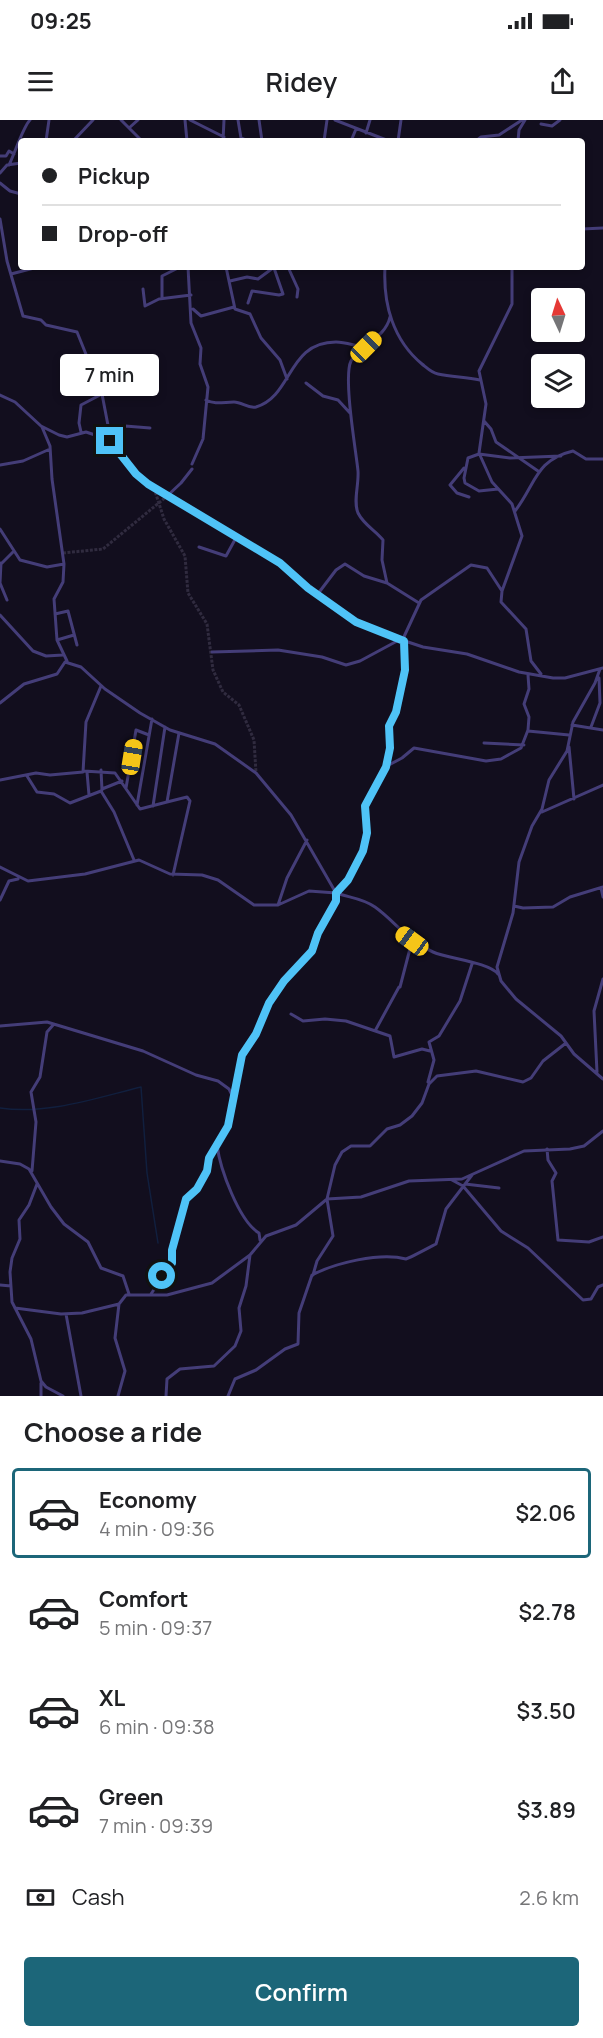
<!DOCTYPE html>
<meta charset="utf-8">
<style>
body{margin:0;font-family:Manrope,sans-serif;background:#f6f6f6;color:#202124;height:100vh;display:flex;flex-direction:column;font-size:22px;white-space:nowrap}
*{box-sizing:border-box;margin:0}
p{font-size:20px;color:#757577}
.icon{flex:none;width:33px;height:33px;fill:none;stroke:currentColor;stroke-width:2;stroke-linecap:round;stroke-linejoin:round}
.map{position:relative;height:1276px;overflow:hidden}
.details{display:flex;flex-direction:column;background:#fff;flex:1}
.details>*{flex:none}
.top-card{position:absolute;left:18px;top:18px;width:567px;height:132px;border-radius:6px;box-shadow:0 3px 9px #0003;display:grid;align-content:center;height:132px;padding:0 24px;background:#fff}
.needle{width:39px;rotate:356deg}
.buttons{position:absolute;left:531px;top:168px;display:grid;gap:12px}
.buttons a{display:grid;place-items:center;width:54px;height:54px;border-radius:6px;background:#fff;box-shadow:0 3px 9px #0003;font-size:30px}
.end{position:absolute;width:27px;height:27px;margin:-14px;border:8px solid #4fc3f7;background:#111;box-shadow:0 0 0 3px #111}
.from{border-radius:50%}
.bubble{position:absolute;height:42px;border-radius:6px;background:#fff;box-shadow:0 3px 9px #0003;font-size:20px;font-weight:600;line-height:42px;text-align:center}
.car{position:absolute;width:18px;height:36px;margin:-18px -9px;border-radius:8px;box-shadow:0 0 4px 2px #0007;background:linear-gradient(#f5c518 24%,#345 0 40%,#f5c518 0 76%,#345 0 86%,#f5c518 0)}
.top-card b{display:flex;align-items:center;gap:21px;height:57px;font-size:22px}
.top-card b+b{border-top:2px solid #e0e0e0}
.top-card i{width:15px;height:15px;background:#202124}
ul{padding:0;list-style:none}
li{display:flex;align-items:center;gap:18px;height:90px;margin:0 12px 9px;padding:0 12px;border:3px solid transparent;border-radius:6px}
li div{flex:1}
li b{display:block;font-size:22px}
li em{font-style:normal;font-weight:600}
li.on{border-color:#1c6679}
li>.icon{width:54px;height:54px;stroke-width:1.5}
h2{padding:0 24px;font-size:27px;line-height:72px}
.pay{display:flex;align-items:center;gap:15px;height:66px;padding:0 24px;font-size:22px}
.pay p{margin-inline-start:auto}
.cta{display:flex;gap:12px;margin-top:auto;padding:12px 24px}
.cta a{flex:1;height:69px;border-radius:6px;background:#1c6679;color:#fff;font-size:24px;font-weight:600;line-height:69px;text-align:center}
.status{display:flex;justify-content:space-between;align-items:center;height:42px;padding:0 30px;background:#fff;direction:ltr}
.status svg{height:16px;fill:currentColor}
header{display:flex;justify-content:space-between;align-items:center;height:78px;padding:0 24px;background:#fff;font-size:27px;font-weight:600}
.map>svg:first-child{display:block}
</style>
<div class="status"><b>09:25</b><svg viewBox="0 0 49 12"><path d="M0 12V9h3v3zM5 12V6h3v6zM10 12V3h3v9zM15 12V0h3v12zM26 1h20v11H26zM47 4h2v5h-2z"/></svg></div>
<header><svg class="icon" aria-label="menu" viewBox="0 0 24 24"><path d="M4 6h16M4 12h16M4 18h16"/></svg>Ridey<svg class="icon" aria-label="share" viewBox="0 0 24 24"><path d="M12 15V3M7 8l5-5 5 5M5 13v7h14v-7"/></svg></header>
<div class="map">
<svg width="603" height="1276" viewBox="0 0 603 1276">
<rect width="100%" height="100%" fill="#120e1e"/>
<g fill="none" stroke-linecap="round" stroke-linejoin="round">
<path stroke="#111f3e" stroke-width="1.5" d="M0 988C47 995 96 978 141 967L147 1053 158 1123"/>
<path stroke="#302b3f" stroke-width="3" stroke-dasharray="3 1.5" stroke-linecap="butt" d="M154 368 164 399 185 436 188 473 207 504 213 550 223 572 239 585 254 620 256 653
M63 433 103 429 166 377"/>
<path stroke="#443d78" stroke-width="3" d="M121 0 142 21
M185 0 187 21
M190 0 224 17
M238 0 241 18 248 21
M259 0 262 21
M335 0 389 21
M541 4 552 6 560 0
M129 8 138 0
M366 13 370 0
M46 21 49 0
M73 21 93 0
M223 21 224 0
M324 21 327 0
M351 21 356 9
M398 21 401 0
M476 21 481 17 499 15 522 0
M518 21 519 10 525 0
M0 36H6L9 31 14 34
M9 45C15 33 23 7 30 0
M0 53 7 45 21 43
M0 63 10 71 21 74
M0 99 7 141 23 196 41 200 46 205 77 212 102 274 111 321
M582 109 603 108
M42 147H49
M188 147 191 203 201 228 200 244 208 267 203 319 192 344
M226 147 235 189 250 194 261 218 280 240 287 259
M288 147 298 169 297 177
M385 147C383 184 393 220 422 244 427 248 432 253 438 254 452 257 465 257 480 260
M512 147V184L479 251 486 284 479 333 492 362 512 384 522 416 502 471 501 482 526 509 531 541 541 554
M11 154 38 147
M230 161 247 157 258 159 273 148
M143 169 145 186 159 179 191 175
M162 178V156L180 147
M248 183 252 171 279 175 283 174 274 148
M193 189 201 196 234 187
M306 263 323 276 338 280 350 293
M0 275 15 282 41 306 59 315 67 317 86 312 107 319 144 362 280 443 317 475 366 508 423 527 467 534 519 552 553 558H565L603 548
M206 280C215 285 224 282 234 282 242 282 248 289 256 287 293 276 287 222 336 222 346 222 355 226 364 227
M484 301 491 309 496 322 538 351
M42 307 50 326 52 359 64 444 63 462 54 479 57 520 67 541
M81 312 79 303 81 285 102 274
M109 316 125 306 150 308
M0 345 23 341 50 329
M464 348 450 365 457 373 469 377
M498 369 479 371 465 363 464 358 468 338 479 334 510 338 561 336
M166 377 181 363 192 349
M515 391C536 364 535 340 573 331L586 339H603
M0 409 20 440 47 447 64 444
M199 427 226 436 237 416
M1 443 0 463 7 480
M2 443 13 432
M387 463 382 440 383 420C375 410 364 405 358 393 353 381 359 365 358 351 356 331 343 257 351 241 360 224 385 219 390 197
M317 475 336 450 345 444 364 456 387 463 419 483
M55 494 68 491 77 525
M0 495 33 531 46 536 63 535
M57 520 74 515
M402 521 421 480 471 445 487 448 502 471
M212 532 278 530 322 537 346 545 360 541 399 520
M600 549 595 563 573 602 567 631 549 660 542 689 532 706 519 742 513 793 497 847 501 861 516 879 561 916 574 934 603 959
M0 583 24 564 57 554 65 542 81 547 105 569 140 593 170 610 215 624 256 653 291 695 336 773C350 778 362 778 375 787 396 802 407 821 433 832 449 839 488 842 498 854
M572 605 603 610
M591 607 600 583 599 558
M528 611 569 615
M484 623 524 625
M569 627 574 679
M385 647 402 638 414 628 486 641 501 639 521 628 528 610 529 597 524 584 529 569 528 555
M101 650 102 670
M84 651 115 653 140 689 167 682 179 613
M87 652 89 675
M27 656 37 672 54 674 70 683 101 671 114 692 134 740
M0 660 36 653 50 655 83 652 86 602 101 566
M126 668 136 610 149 615
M102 669 122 661
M167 682 187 677 190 681 173 755
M137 685 152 599
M153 686 165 607
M542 692 603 665
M0 747 28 761 85 754 139 740 170 754 202 755 218 760 254 785H278L309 771 336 773
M601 768 603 777
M338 773 348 760 363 731 367 713 365 686 385 647 390 628 389 606 396 592 406 550 404 521
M0 780 9 761 18 759
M278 785 287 758 307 720
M514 786 523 788 553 787 570 777 603 767
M400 867 412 821
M291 894 303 901 325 899 346 901 390 916 394 937 422 929 430 931
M0 906 47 902 143 931 196 955 218 961 229 969 234 979
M375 911 399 867
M597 952 594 891 603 859
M428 962 434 940 429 922 439 916 460 881 472 844
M217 1025C220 1049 239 1101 259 1113L260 1120
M547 1029 548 1040 556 1053 552 1061 558 1120 589 1122 603 1117
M0 1041 20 1044 29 1049 51 1087 64 1104 88 1122 101 1148 123 1156 129 1174
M32 1051 36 1002 31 972 40 957 47 912 54 904
M452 1060 463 1066 501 1111 528 1128 583 1180 591 1179 598 1167 603 1165
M37 1064 29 1085 19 1100 20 1119 12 1138 10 1152 12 1182 31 1219 41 1261 46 1267 63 1276
M465 1064 499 1068
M313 1155 317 1141 333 1116 327 1079 335 1045 342 1032 351 1026H370L387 1009 400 1005 412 996 422 983 429 964 437 956 476 951 523 962 531 958 543 941 566 923
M0 1165 11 1166
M151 1174 172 1143V1130L186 1079 197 1069 205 1055 209 1038 228 1006 242 935 256 914 266 889 284 861 312 831 321 806 336 781V773
M15 1188 61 1194 82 1193 119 1184
M66 1194 81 1276
M41 1263V1276
M118 1276 125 1251 115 1218 119 1184 126 1175H167L212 1163 250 1135 266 1116 296 1105 327 1079 361 1077 409 1061 462 1059 524 1031 570 1029 584 1026 603 1011
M166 1276 167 1259 180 1249 214 1246 235 1226 241 1211 239 1188 246 1166 250 1135
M228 1276 235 1259 256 1250 285 1229 298 1224 299 1193 312 1155C335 1143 380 1132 406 1139 410 1138 434 1125 436 1124L446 1089 472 1055"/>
</g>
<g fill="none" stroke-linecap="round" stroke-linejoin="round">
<path stroke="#4fc3f7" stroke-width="8" d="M110 321 136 354 148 364 280 443 308 468 356 502 404 521 405 550 396 592 389 606 390 628 386 647 365 686 367 713 363 731 348 760 336 773V781L318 813 312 831 284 861 269 883 256 914 242 935 228 1006 209 1038 207 1051 197 1069 186 1079 172 1130V1143L162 1156"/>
</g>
</svg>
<div class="buttons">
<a><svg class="needle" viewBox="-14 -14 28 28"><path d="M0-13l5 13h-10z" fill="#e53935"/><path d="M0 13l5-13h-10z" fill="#757577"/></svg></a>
<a><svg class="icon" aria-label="layers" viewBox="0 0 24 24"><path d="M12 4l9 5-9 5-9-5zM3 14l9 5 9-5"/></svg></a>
</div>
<i class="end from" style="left:162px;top:1156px"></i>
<i class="end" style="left:110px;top:321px"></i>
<div class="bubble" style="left:60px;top:234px;width:99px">7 min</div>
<i class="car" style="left:366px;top:227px;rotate:45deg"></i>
<i class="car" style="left:132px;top:637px;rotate:9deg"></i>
<i class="car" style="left:412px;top:821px;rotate:306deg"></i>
<div class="top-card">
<b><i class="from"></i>Pickup</b>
<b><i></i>Drop-off</b>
</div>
</div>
<section class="details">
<h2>Choose a ride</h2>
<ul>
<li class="on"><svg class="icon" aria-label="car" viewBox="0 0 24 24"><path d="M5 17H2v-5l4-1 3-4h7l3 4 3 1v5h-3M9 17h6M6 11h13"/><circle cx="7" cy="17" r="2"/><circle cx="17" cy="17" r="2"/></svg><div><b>Economy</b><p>4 min · 09:36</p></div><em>$2.06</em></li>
<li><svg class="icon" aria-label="car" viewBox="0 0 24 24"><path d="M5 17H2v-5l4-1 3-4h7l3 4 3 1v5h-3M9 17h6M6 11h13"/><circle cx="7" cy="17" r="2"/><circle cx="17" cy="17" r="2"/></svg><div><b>Comfort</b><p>5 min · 09:37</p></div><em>$2.78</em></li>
<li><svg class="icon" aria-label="car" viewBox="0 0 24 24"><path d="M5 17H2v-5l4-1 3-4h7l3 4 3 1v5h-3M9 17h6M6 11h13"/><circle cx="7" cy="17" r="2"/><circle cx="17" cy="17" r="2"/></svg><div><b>XL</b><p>6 min · 09:38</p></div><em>$3.50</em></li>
<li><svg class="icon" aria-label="car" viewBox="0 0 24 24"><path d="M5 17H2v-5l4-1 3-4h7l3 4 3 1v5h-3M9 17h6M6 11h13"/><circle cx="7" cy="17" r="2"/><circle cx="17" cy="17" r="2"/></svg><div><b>Green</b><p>7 min · 09:39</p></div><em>$3.89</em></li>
</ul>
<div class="pay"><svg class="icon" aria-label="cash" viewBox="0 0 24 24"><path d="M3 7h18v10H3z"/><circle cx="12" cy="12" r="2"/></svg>Cash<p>2.6 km</p></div>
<div class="cta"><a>Confirm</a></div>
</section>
